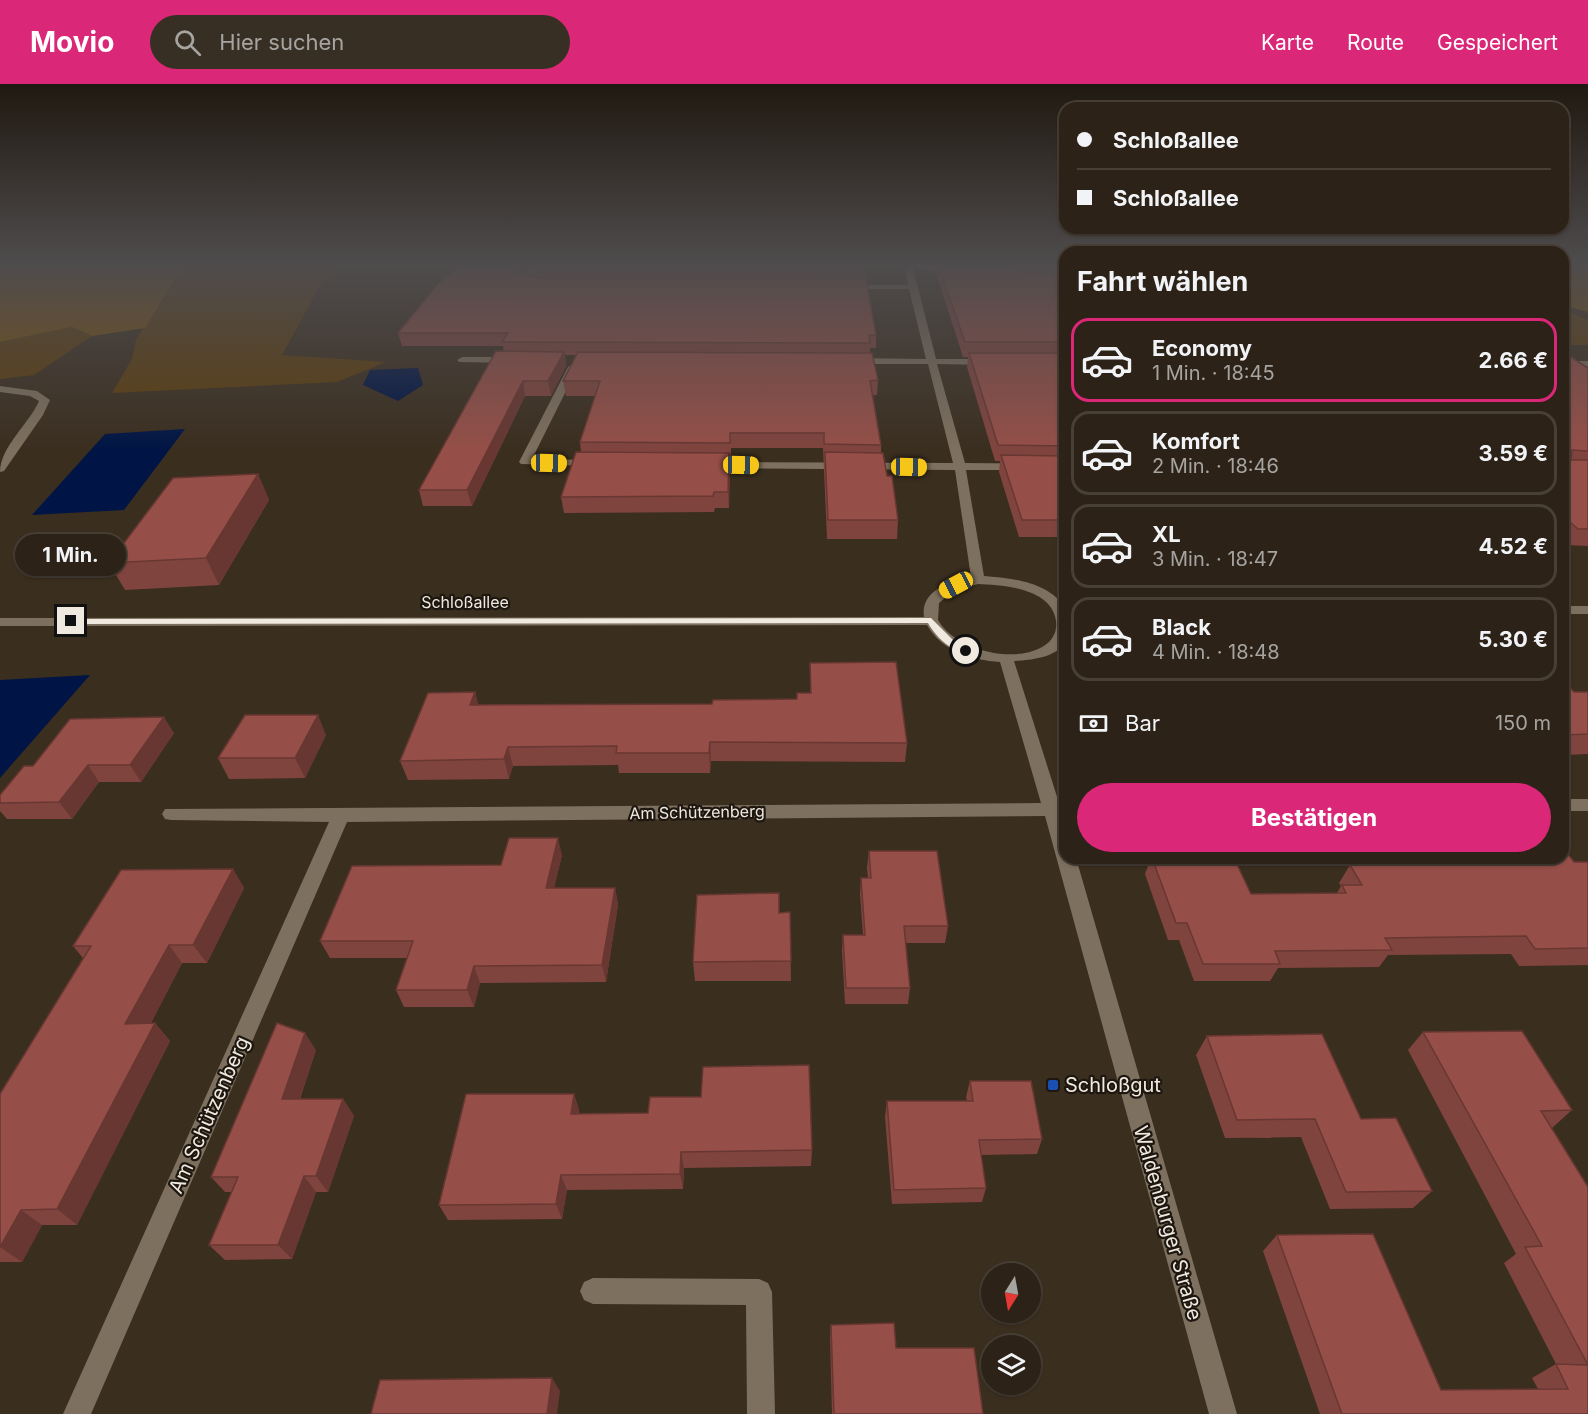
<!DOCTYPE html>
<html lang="de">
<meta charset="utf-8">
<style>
body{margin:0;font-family:Inter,sans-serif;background:#382f24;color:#f1f3f6;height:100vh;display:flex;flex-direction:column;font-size:22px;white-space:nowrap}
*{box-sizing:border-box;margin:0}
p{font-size:20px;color:#a6a4a1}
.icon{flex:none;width:33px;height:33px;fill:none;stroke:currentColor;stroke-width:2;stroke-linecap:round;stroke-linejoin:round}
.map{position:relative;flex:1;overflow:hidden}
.panel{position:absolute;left:1059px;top:162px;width:510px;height:618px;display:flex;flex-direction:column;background:#2c2217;border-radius:18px;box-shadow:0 2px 4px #0004,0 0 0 2px #483f36}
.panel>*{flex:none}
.hud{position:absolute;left:1059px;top:18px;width:510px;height:132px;border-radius:18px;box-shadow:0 2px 4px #0004,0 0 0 2px #483f36;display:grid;align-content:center;height:132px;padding:0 18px;background:#2c2217}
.needle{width:39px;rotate:191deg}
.controls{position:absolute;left:981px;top:1179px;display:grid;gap:12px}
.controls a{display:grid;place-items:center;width:60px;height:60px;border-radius:50%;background:#2c2217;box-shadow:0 2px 4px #0004,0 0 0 2px #483f36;font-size:30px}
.end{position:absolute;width:27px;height:27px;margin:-14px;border:8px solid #f0e9df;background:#111;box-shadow:0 0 0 3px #111}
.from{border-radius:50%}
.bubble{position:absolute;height:42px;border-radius:21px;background:#2c2217;box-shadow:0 2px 4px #0004,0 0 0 2px #483f36;font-size:20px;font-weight:700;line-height:42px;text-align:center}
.car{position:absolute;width:18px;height:36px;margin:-18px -9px;border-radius:8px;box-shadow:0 0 4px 2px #0007;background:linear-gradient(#f5c518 24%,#345 0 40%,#f5c518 0 76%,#345 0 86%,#f5c518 0)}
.hud b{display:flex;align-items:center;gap:21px;height:57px;font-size:22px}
.hud b+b{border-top:2px solid #483f36}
.hud i{width:15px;height:15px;background:#f1f3f6}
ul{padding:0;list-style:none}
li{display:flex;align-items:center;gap:18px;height:84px;margin:0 12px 9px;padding:0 6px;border:3px solid #483f36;border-radius:18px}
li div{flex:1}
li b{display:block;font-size:22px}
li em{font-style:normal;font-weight:700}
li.on{border-color:#db2777}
li>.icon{width:54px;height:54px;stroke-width:1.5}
h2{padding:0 18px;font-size:27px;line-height:72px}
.pay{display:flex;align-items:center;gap:15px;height:66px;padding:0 18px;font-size:22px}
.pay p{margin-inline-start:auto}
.cta{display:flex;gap:12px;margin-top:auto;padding:12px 18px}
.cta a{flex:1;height:69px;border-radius:36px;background:#db2777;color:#fff;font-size:24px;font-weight:700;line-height:69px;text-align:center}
header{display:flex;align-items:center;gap:36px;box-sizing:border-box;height:84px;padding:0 30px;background:#db2777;color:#fff}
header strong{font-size:28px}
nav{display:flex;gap:33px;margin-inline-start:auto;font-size:21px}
.search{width:420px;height:54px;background:#382f24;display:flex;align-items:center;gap:15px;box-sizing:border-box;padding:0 21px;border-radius:33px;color:#a6a4a1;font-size:22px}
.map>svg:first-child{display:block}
</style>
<header>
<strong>Movio</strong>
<div class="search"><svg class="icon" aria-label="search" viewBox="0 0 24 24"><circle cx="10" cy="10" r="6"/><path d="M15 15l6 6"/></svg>Hier suchen</div>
<nav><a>Karte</a><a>Route</a><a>Gespeichert</a></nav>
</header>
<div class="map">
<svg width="1588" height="1330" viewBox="0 0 1588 1330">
<rect width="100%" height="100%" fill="#3a2e1f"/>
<path fill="#5c3d0c" d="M184 181H344L320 202 282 271 386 278 337 298 112 309 132 275 136 256Z
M1563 226 1588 236V261H1563Z
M72 243 92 252 34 291 0 295V258Z"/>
<path fill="#7c530e" d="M0 181H184L145 244 92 252 72 243 0 258Z
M1563 181H1588V228L1563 221Z"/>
<path fill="#001545" d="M418 284 423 301 398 317 363 301 370 286Z
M185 345 124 426 32 431 105 350Z
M90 591 0 694V596Z"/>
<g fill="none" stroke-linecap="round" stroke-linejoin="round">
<path fill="#7e705f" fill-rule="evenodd" d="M529 181H537L530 197 539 199V203L521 199Z
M905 181H927L961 187 957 189 913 184 936 275H990L995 278 990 281 937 280 965 379 1065 380V386H966L984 492C1012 494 1049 498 1065 524 1065 534 1068 551 1064 559 1056 574 1029 576 1014 577L1059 719H1065V731H1063L1065 774H1076L1237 1330H1209L1045 732 347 738 91 1330H63L329 738 171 736 165 735 162 730 165 725 1041 719 1000 578C971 576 942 567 927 541L0 542V534L924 533C920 506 951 497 971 493L955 386 709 384 703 381 709 378 953 379 928 280H853L848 277 853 274 926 275 909 205H847L843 203 847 201H908ZM978 500C1003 501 1052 504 1056 537 1057 544 1055 552 1049 558 1021 583 955 567 938 536L939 519 953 507Z
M462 273H512L517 276 512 279 459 278 457 276Z
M1563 277H1588V283H1563Z
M573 280 578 283 532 375 593 376 599 379 593 382 521 380 519 378 568 283Z
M0 302 37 307 50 316 43 331 4 387 0 388C0 363 29 340 39 317L30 312 0 308Z
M1563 522H1588V530H1563Z
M1563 715H1588V727H1563Z
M593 1194 759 1195 768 1199 772 1208 775 1330H747L746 1221 593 1220 584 1216 580 1207 584 1198Z"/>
</g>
<path fill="#80443e" d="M936 181H1065V453H1019L999 388 1000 377H995L967 283 968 273H963L936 189Z
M531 184 865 187V195L876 251V264H870V269L878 296 877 311H873L881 361V369L898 436 897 455H827L823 364H731V375H730L729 424H715L714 428 564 429 561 413 581 368 580 358 595 312H566L563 297 577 271H565L566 282 551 312H525L472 422H423L419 406 504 268 503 262H402L398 249 451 191 524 190 533 192Z
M1563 268 1588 284V462L1567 461 1563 457Z
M258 390 269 416 219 501 125 506 109 479Z
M810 579 907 659 905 678 711 677 710 689H619L618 681 513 682 509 695 408 696 400 677 475 608 478 621 712 620 797 615 810 609Z
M1563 596 1574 608H1588V670L1563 671Z
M174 649 141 698H99L72 735H7L0 727V711L33 682Z
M326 651 305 694 229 695 218 674Z
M869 767 948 842 945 859H905L910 904 908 920H845L842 867 843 851H863L860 810 861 794H868L867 784Z
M562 771 554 804H615L618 821 606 898 480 899 474 923H404L396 906 407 874H330L320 857 501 781Z
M1151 774H1234L1251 810 1337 809 1341 802 1339 799 1350 781 1497 780 1493 774H1563L1574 778H1588V881L1519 882 1511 870 1388 871 1379 883 1278 884 1270 897H1194L1179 856H1168L1145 790Z
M233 785 244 804 207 879H182L151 939H155L170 957 77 1141H42L22 1178H0V1010L83 874 73 862Z
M790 828 791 897H695L693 878 779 829Z
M1423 948 1572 1026 1552 1044 1588 1103V1330H1320L1263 1167 1277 1151 1441 1306 1538 1305 1532 1294 1556 1280 1504 1179 1516 1170 1408 966Z
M1207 952 1432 1107 1413 1124 1330 1125 1301 1053 1225 1054 1196 971Z
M316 966 300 1015H343L354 1032 328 1108H316L292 1175 225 1176 209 1161 232 1108H225L211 1093Z
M970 997 1042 1055 1037 1070 981 1071 986 1104 982 1118 892 1120 885 1033 887 1017H967L966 1013Z
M574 1010 579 1026V1030L812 1066 811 1082 684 1084 683 1105 567 1106 562 1135 448 1136 439 1121Z
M831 1241 896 1264 983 1330H832L830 1254Z"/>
<path fill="#683732" d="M520 181H528L519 200 517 188Z
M564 268 566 282 551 312 548 297Z
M523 297 525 312 472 422 467 406Z
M729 369 730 385 729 424 728 408Z
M258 390 269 416 219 501 206 474Z
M475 608 480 627 470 621Z
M318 631 326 651 305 694 295 674Z
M164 633 174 649 141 698 130 681Z
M710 658 711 677 710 689 709 669Z
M508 663 513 682 509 695 504 675Z
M88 681 99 698 72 735 59 718Z
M558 754 562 771 550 821 546 804Z
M233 785 244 804 207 879 193 861Z
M615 804 618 821 606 898 602 881Z
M169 861 182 879 141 958 125 940Z
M474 882 480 899 474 923 467 906Z
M155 939 170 957 77 1141 57 1125Z
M305 949 316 966 294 1031 282 1015Z
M574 1010 579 1026 576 1047 571 1030Z
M343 1015 354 1032 328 1108 316 1092Z
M681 1068 684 1084 683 1105 680 1090Z
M561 1091 567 1106 562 1135 556 1120Z
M304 1092 316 1108 292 1175 278 1161Z
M21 1126 42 1141 22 1178 0 1163Z
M552 1294 560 1307 557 1330H547Z"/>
<path fill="#954f48" stroke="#683732" stroke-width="1.5" d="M459 181H520L517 188 540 194 866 195 876 251H869L870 259 502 258 508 249H398L437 201 447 191H451Z
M532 181H864L865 187 540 186 531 184Z
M938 181H974L1065 192V258H965Z
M1032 181H1065V185Z
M496 267 564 268 548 297H523L467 406H419Z
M578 268 872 269 878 296 870 297 881 361 824 360V349H730V359L580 358 600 297H563Z
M1563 268 1588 284V367L1572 366 1571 376H1588V445H1578L1571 439H1563Z
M969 269H1065V362L998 361Z
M576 368 729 369 728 408H714L713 412 561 413Z
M825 368 883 369 887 392H892L898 436H828Z
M1001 371 1065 372V436H1022Z
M258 390 206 474 109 479 173 394Z
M896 578 907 659 710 658 709 669H616L617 662 508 663 504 675 400 677 428 609 475 608 470 621 712 620 713 616 797 615V609H811L810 579Z
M1563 596 1574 608H1588V650L1563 651Z
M245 631H318L295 674H218Z
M164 633 130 681H88L59 718 0 719V711L24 682H33L70 635Z
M509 754H558L546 804H615L602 881 474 882 467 906H396L413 857H320L352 782 501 781Z
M1563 764 1574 778H1588V864L1535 865 1526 852 1385 854 1392 866 1275 867 1280 880H1203L1187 839H1176L1152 774H1234L1251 810 1346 809 1342 801H1362L1350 781 1523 780 1519 774H1563Z
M869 767H937L948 842H904L910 904H846L843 851H865L861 794H871Z
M233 785 193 861H169L125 940 155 939 57 1125 21 1126 0 1163V1010L91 862H73L121 786Z
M779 809V829L790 828 791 877 693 878 697 811Z
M277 939 305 949 282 1015H343L316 1092H304L278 1161H209L238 1093H211Z
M1522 947 1572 1026 1541 1027 1588 1103V1281L1525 1163 1542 1162 1423 948Z
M1322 950 1361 1035 1396 1034 1432 1107 1346 1108 1315 1035 1237 1036 1207 952Z
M809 981 812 1066 681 1068 680 1090 561 1091 556 1120 439 1121 466 1010H574L571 1030 648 1029 650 1013H701L703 983Z
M970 997H1031L1042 1055 979 1056 986 1104 894 1106 887 1017H973Z
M1373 1150 1441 1306 1568 1305 1556 1280 1588 1281V1330H1342L1277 1151Z
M894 1239 896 1264H974L983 1330H834L831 1241Z
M552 1294 547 1330H371L380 1296Z"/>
<linearGradient id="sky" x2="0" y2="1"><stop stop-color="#201911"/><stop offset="0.49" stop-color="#4f4c4d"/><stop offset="1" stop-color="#4f4c4d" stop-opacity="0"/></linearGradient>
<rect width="1588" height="367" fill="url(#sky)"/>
<path fill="#f0e9df" d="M931 534 953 556 969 565V569C952 569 936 553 928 539L71 540 67 537 71 535Z"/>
<rect fill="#1a4fb4" stroke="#1d1710" stroke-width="2" x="1047" y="995" width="12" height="12" rx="3"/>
<g text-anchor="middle" stroke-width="4.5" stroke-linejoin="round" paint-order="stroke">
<g font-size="16" fill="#f0e9df" stroke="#1d1710">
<text x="465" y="524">Schloßallee</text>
<text transform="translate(697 728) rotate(-1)" y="6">Am Schützenberg</text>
</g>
<g font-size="20" fill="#f0e9df" stroke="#1d1710" text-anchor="start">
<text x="1065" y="1008">Schloßgut</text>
</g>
<g font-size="20" fill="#f0e9df" stroke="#1d1710">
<text transform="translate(209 1031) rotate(-66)" y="7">Am Schützenberg</text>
<text transform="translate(1168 1139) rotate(74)" y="7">Waldenburger Straße</text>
</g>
</g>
</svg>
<div class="controls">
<a><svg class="needle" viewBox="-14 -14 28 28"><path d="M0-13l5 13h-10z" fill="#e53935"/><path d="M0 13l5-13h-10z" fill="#a6a4a1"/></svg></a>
<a><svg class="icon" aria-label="layers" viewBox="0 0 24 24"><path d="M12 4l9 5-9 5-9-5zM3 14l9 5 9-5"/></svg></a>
</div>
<i class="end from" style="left:966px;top:567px"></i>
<i class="end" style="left:71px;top:537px"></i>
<div class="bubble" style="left:15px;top:450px;width:111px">1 Min.</div>
<i class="car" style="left:549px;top:379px;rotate:91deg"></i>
<i class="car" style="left:741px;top:381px;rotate:91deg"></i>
<i class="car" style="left:909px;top:383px;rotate:91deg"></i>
<i class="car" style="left:956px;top:501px;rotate:242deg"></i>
<div class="hud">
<b><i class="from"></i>Schloßallee</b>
<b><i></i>Schloßallee</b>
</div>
<section class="panel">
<h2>Fahrt wählen</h2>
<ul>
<li class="on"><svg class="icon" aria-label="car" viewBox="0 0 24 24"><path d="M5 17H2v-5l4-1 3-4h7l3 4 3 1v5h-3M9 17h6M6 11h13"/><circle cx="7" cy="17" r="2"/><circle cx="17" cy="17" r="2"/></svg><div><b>Economy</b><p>1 Min. · 18:45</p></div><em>2.66 €</em></li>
<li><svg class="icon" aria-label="car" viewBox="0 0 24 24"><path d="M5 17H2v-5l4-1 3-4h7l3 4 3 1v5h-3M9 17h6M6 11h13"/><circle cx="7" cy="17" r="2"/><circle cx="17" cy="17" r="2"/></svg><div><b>Komfort</b><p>2 Min. · 18:46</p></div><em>3.59 €</em></li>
<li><svg class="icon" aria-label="car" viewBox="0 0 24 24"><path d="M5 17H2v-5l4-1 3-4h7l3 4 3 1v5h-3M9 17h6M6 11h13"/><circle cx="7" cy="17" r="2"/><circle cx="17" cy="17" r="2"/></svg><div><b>XL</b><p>3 Min. · 18:47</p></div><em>4.52 €</em></li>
<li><svg class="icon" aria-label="car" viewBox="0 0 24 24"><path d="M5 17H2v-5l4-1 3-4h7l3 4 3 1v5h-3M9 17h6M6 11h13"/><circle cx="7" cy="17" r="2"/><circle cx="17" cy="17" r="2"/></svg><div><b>Black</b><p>4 Min. · 18:48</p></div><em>5.30 €</em></li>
</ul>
<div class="pay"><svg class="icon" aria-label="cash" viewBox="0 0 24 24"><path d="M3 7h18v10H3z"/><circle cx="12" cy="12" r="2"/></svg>Bar<p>150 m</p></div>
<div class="cta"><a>Bestätigen</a></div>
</section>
</div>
